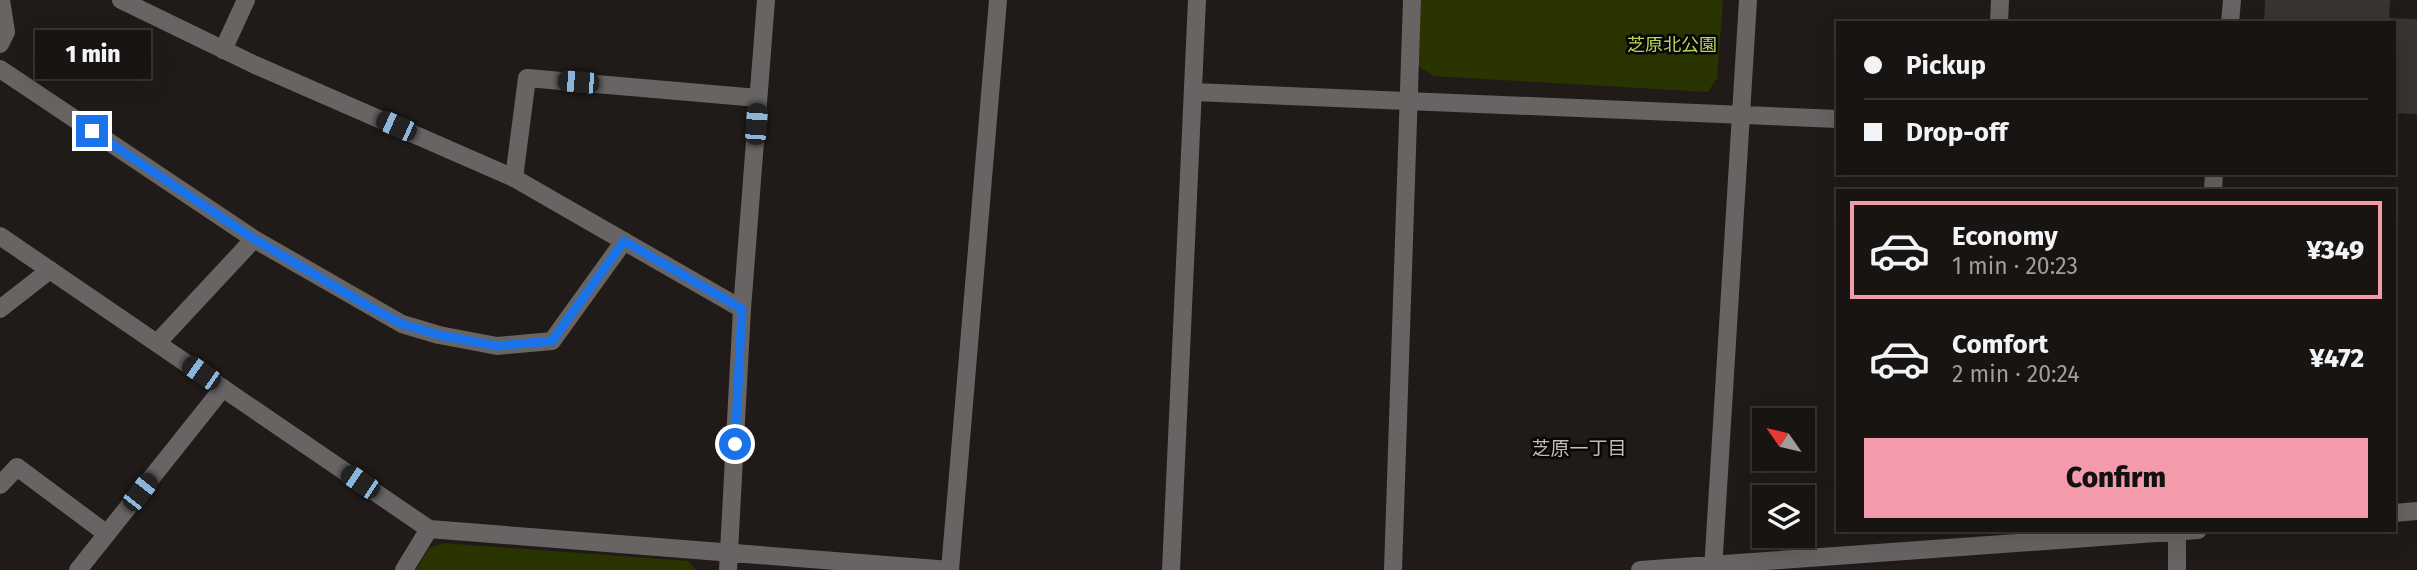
<!DOCTYPE html>
<meta charset="utf-8">
<style>
body{margin:0;font-family:"Fira Sans","Noto Sans JP",sans-serif;background:#211d1b;color:#f1f3f6;height:100vh;display:flex;flex-direction:column;font-size:26px;white-space:nowrap}
*{box-sizing:border-box;margin:0}
p{font-size:23px;color:#9f9e9f}
.icon{flex:none;width:38px;height:38px;fill:none;stroke:currentColor;stroke-width:2;stroke-linecap:round;stroke-linejoin:round}
.map{position:relative;flex:1;overflow:hidden}
.drawer{position:absolute;left:1836px;top:189px;width:560px;height:343px;display:flex;flex-direction:column;background:#181412;border-radius:0px;box-shadow:0 7px 28px #0002,0 0 0 2px #363332}
.drawer>*{flex:none}
.guide{position:absolute;left:1836px;top:21px;width:560px;height:154px;border-radius:0px;box-shadow:0 7px 28px #0002,0 0 0 2px #363332;display:grid;align-content:center;height:154px;padding:0 28px;background:#181412}
.needle{width:46px;rotate:304deg}
.controls{position:absolute;left:1752px;top:408px;display:grid;gap:14px}
.controls a{display:grid;place-items:center;width:63px;height:63px;border-radius:0px;background:#181412;box-shadow:0 7px 28px #0002,0 0 0 2px #363332;font-size:35px}
.end{position:absolute;width:32px;height:32px;margin:-16px;border:9px solid #1a73e8;background:#fff;box-shadow:0 0 0 4px #fff}
.from{border-radius:50%}
.bubble{position:absolute;height:49px;border-radius:0px;background:#181412;box-shadow:0 7px 28px #0002,0 0 0 2px #363332;font-size:23px;font-weight:800;line-height:49px;text-align:center}
.car{position:absolute;width:21px;height:42px;margin:-21px -10px;border-radius:9px;box-shadow:0 0 5px 2px #0007;background:linear-gradient(#222 24%,#8ab4d8 0 40%,#222 0 76%,#8ab4d8 0 86%,#222 0)}
.guide b{display:flex;align-items:center;gap:24px;height:66px;font-size:26px}
.guide b+b{border-top:2px solid #363332}
.guide i{width:18px;height:18px;background:#f1f3f6}
ul{padding:12px 0 0;list-style:none}
li{display:flex;align-items:center;gap:21px;height:98px;margin:0 14px 10px;padding:0 14px;border:4px solid transparent;border-radius:0px}
li div{flex:1}
li b{display:block;font-size:26px}
li em{font-style:normal;font-weight:800}
li.selected{border-color:#f39aab}
li>.icon{width:63px;height:63px;stroke-width:1.5}
.cta{display:flex;gap:14px;margin-top:auto;padding:14px 28px}
.cta a{flex:1;height:80px;border-radius:0px;background:#f39aab;color:#111;font-size:28px;font-weight:800;line-height:80px;text-align:center}
.map>svg:first-child{display:block}
</style>
<div class="map">
<svg width="2417" height="570" viewBox="0 0 2417 570">
<rect width="100%" height="100%" fill="#201b18"/>
<path fill="#293400" d="M1421 0H1723L1717 78 1708 92 1433 76 1417 65Z
M442 543 688 561 696 570H416L428 549Z"/>
<path fill="#3a3431" d="M2265 0H2390L2389 18 2417 19V114L2394 113V23H2264Z"/>
<g fill="none" stroke-linecap="round" stroke-linejoin="round">
<path stroke="#686464" stroke-width="18" d="M0 69 254 239 402 324 439 335 497 346 552 341 624 241
M514 178 527 78 758 98
M0 309 50 270
M157 343 254 239
M0 485 17 467 107 534
M78 570 223 388"/>
<path stroke="#686464" stroke-width="18" d="M121 0 253 64 514 178 742 309
M1999 23 2000 0
M2230 23 2232 0
M0 44 6 32 1 0
M223 50 246 0
M1193 92 1838 119
M2213 191 2214 173
M0 236 429 529 950 570
M2394 513 2417 511
M2177 530V570
M404 570 429 529
M728 570 742 309 766 0
M1171 570 1197 0
M1393 570 1412 0
M1640 570 2198 530
M1713 570 1748 0"/>
<path stroke="#686464" stroke-width="18" d="M950 570 998 0"/>
</g>
<g fill="none" stroke-linecap="round" stroke-linejoin="round">
<path stroke="#1a73e8" stroke-width="9" d="M92 131 254 239 368 306 402 324 439 335 497 346 552 341 624 241 742 309 735 444"/>
</g>
<g text-anchor="middle" stroke-width="5" stroke-linejoin="round" paint-order="stroke">
<g font-size="18" fill="#b6d757" stroke="#080606">
<text x="1672" y="51">芝原北公園</text>
</g>
<g font-size="19" fill="#c4bcb9" stroke="#080606">
<text x="1579" y="455">芝原一丁目</text>
</g>
</g>
</svg>
<div class="controls">
<a><svg class="needle" viewBox="-14 -14 28 28"><path d="M0-13l5 13h-10z" fill="#e53935"/><path d="M0 13l5-13h-10z" fill="#9f9e9f"/></svg></a>
<a><svg class="icon" aria-label="layers" viewBox="0 0 24 24"><path d="M12 4l9 5-9 5-9-5zM3 14l9 5 9-5"/></svg></a>
</div>
<i class="end from" style="left:735px;top:444px"></i>
<i class="end" style="left:92px;top:131px"></i>
<div class="bubble" style="left:35px;top:30px;width:116px">1 min</div>
<i class="car" style="left:578px;top:82px;rotate:275deg"></i>
<i class="car" style="left:756px;top:124px;rotate:4deg"></i>
<i class="car" style="left:396px;top:126px;rotate:294deg"></i>
<i class="car" style="left:201px;top:373px;rotate:305deg"></i>
<i class="car" style="left:360px;top:482px;rotate:304deg"></i>
<i class="car" style="left:140px;top:492px;rotate:38deg"></i>
<div class="guide">
<b><i class="from"></i>Pickup</b>
<b><i></i>Drop-off</b>
</div>
<section class="drawer">
<ul>
<li class="selected"><svg class="icon" aria-label="car" viewBox="0 0 24 24"><path d="M5 17H2v-5l4-1 3-4h7l3 4 3 1v5h-3M9 17h6M6 11h13"/><circle cx="7" cy="17" r="2"/><circle cx="17" cy="17" r="2"/></svg><div><b>Economy</b><p>1 min · 20:23</p></div><em>¥349</em></li>
<li><svg class="icon" aria-label="car" viewBox="0 0 24 24"><path d="M5 17H2v-5l4-1 3-4h7l3 4 3 1v5h-3M9 17h6M6 11h13"/><circle cx="7" cy="17" r="2"/><circle cx="17" cy="17" r="2"/></svg><div><b>Comfort</b><p>2 min · 20:24</p></div><em>¥472</em></li>
</ul>
<div class="cta"><a>Confirm</a></div>
</section>
</div>
